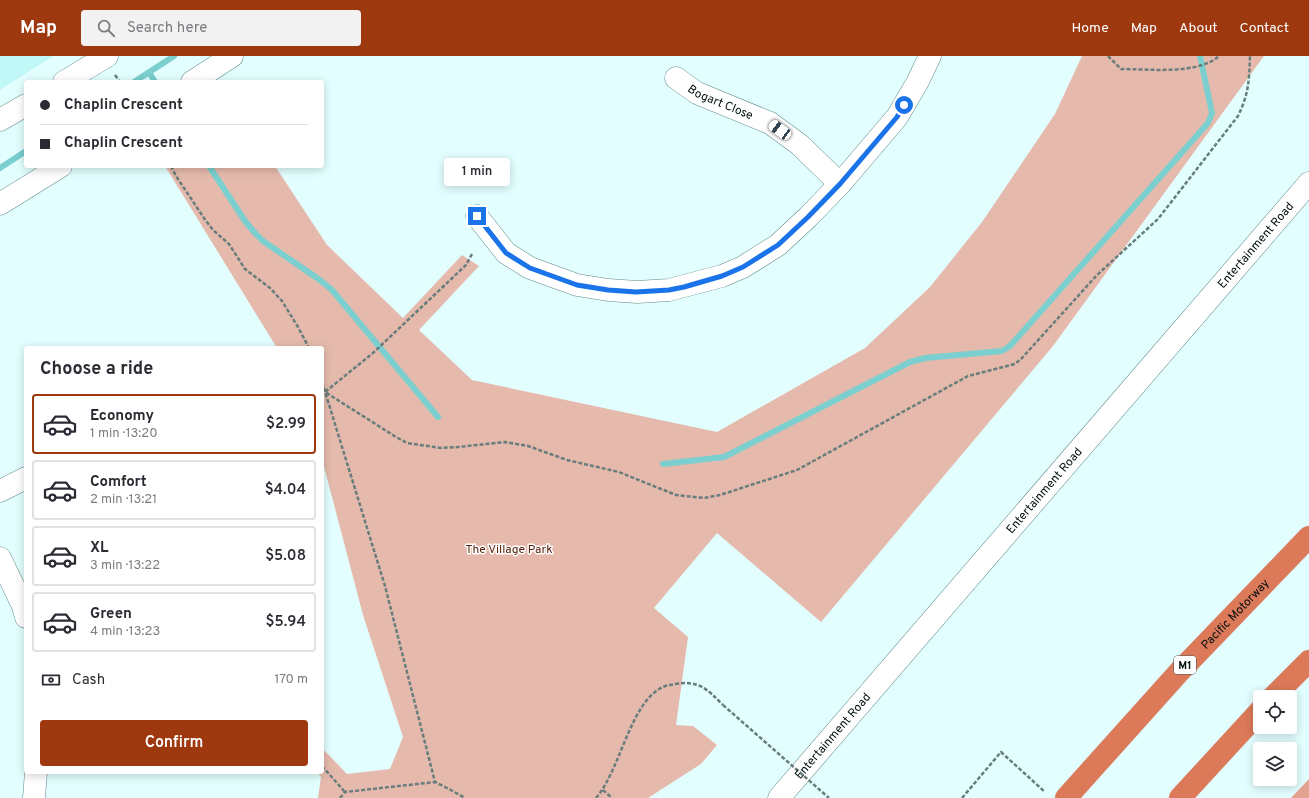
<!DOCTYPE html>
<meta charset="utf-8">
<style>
body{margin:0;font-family:Overpass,sans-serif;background:#f2f2f3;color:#2b2b33;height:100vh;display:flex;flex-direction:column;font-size:15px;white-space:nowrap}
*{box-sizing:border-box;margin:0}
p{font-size:13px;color:#7c7c81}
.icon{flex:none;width:22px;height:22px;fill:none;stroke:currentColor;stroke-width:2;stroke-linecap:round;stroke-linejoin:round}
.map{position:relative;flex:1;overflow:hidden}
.details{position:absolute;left:24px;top:290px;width:300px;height:428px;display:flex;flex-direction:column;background:#fff;border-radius:4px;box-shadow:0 2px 10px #0003}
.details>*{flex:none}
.top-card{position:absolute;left:24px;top:24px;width:300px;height:88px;border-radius:4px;box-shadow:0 2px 10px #0003;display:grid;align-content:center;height:88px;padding:0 16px;background:#fff}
.fabs{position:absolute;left:1253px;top:634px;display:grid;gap:8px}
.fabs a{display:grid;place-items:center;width:44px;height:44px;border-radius:4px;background:#fff;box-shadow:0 2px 10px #0003;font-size:20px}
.end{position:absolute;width:18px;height:18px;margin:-9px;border:5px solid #1a73e8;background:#fff;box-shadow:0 0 0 2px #fff}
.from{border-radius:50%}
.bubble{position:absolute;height:28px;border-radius:4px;background:#fff;box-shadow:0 2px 10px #0003;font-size:13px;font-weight:600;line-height:28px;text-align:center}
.car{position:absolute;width:12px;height:24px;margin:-12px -6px;border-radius:5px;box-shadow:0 0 3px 1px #0007;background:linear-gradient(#fff 24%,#345 0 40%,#fff 0 76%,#345 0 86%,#fff 0)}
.top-card b{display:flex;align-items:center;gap:14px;height:38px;font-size:15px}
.top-card b+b{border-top:1px solid #e1e1e2}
.top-card i{width:10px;height:10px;background:#2b2b33}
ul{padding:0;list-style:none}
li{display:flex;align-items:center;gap:12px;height:60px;margin:0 8px 6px;padding:0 8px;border:2px solid #e1e1e2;border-radius:4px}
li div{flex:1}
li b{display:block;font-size:15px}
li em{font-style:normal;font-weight:600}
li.active{border-color:#9e380f}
li>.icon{width:36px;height:36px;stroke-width:1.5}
h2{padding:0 16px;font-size:18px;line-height:48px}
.pay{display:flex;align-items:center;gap:10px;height:44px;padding:0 16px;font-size:15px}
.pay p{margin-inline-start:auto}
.primary-button{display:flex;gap:8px;margin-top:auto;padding:8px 16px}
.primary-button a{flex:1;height:46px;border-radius:4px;background:#9e380f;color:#fff;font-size:16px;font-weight:600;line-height:46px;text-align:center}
header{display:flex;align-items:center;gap:24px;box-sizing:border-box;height:56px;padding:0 20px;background:#9e380f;color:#fff}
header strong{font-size:19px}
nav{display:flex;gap:22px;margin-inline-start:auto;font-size:14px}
.search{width:280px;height:36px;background:#f2f2f3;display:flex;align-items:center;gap:10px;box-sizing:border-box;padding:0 14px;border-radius:4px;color:#7c7c81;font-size:15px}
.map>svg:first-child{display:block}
</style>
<header>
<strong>Map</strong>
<div class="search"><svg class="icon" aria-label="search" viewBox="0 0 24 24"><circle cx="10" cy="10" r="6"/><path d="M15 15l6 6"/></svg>Search here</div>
<nav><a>Home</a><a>Map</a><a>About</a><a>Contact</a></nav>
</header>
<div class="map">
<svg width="1309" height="742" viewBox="0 0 1309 742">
<rect width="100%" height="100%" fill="#e3fefe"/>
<path fill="#c0f7f7" d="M0 0H53L0 34Z"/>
<path fill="#e5baac" d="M1082 0H1264L1053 290 821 566 717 477 654 552 688 581 676 669 693 670 717 689 701 708 648 742H318L321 721 317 716H322V692L347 718 390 713 403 681 363 559 322 403V292H277L165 110H275L327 189 403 262 462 199 479 210 419 274 472 324 717 376 865 292 930 231 982 166 1055 58Z"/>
<path fill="#e3a38e" d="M1309 723V742H1291Z"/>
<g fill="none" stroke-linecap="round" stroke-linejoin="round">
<path stroke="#7bcfcf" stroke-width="6" d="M149 16 155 26
M134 26 174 0
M209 110 245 165 255 177 263 185 320 224 332 234 438 361
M0 112 26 95
M663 408 724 401 910 306 925 302 1002 295 1010 290 1208 67 1212 57 1200 0"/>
<defs>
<g id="minor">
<path id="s1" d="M676 22 697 37 770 67 800 89 840 128"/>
<path d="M477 160 506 197 530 212 577 229 608 234 637 236 669 234 722 220 743 211 778 189 808 161 840 128 897 61 917 27 930 0"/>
<path d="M0 435 26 422"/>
<path d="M0 502 23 550 26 561"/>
<path d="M34 742 36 716"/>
</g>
<g id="tertiary">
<path d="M64 26 107 0"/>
<path d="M192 26 232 0"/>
<path d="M0 64 26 49"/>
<path d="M0 148 61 110"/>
<path id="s2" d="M779 742 1309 127"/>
</g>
<g id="motorway">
<path d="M1273 641 1309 605"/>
<path id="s3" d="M1066 742 1180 615 1309 481"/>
<path d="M1180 742 1260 655"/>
</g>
</defs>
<use href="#minor" stroke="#618b8b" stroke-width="23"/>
<use href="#tertiary" stroke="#618b8b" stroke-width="23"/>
<use href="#motorway" stroke="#dbdddd" stroke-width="23"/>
<path stroke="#697d7d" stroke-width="2.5" stroke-dasharray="4 2" stroke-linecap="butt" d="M1108 0 1121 13C1149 13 1198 19 1219 0
M115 19 120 26
M171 110 176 120 206 165 213 174 229 188 245 213 270 232 282 245 298 271 309 292
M472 198 466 209 373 297 325 336 396 381 407 387 441 392 458 391 505 386 528 390 567 404 619 416 676 439 704 442 720 439 797 414 968 320 1015 308 1022 302 1097 219 1158 163 1238 60C1249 37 1249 25 1250 0
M322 326 385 530 435 726 449 733 465 742
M322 710 345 736
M603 734 612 742
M340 742 345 736 435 726
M596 742C621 713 630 646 663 631 667 629 671 629 675 628 699 624 707 633 723 649
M962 742 1001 696 1045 736"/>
<use href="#minor" stroke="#fff" stroke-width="22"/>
<use href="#tertiary" stroke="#fff" stroke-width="22"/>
<use href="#motorway" stroke="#db7959" stroke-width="22"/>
<path stroke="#697d7d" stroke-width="2.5" stroke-dasharray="4 2" stroke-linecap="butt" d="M723 649 829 742"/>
</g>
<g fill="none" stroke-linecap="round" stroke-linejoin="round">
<path stroke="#1a73e8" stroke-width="5" d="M477 160 506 197 530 212 577 229 608 234 636 236 669 234 684 231 722 220 743 211 778 189 808 161 840 128 897 61 904 49"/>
</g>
<g text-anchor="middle" stroke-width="3" stroke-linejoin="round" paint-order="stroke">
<rect fill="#fff" stroke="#4d5757" stroke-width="1" x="1174" y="600" width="22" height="18" rx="3"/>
<g font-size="11" font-weight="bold" fill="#010f0f">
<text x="1185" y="613">M1</text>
</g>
<g font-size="12" fill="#010f0f" stroke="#fff">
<text dy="4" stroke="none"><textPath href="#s1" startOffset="51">Bogart Close</textPath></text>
<text dy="4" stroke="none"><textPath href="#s2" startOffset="730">Entertainment Road</textPath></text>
<text dy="4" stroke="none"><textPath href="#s2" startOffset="406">Entertainment Road</textPath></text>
<text dy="4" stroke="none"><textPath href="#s3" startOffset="250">Pacific Motorway</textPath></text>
<text dy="4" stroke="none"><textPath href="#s2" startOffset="82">Entertainment Road</textPath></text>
</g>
<g font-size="12" fill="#59200b" stroke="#fff">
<text x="509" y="497">The Village Park</text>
</g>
</g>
</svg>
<div class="fabs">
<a><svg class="icon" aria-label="locate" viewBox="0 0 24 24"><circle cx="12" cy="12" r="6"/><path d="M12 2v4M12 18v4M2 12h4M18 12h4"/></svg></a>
<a><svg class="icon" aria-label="layers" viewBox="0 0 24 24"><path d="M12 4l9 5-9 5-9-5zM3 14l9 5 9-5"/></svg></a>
</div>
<i class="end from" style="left:904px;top:49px"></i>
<i class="end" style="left:477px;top:160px"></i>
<div class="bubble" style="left:444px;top:102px;width:66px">1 min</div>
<i class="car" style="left:780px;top:74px;rotate:306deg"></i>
<div class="top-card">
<b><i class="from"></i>Chaplin Crescent</b>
<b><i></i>Chaplin Crescent</b>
</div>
<section class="details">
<h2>Choose a ride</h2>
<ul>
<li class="active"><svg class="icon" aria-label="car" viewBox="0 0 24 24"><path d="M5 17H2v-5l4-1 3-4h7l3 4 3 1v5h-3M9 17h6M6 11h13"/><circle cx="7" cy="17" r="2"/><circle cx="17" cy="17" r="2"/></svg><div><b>Economy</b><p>1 min · 13:20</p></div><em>$2.99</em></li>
<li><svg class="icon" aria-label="car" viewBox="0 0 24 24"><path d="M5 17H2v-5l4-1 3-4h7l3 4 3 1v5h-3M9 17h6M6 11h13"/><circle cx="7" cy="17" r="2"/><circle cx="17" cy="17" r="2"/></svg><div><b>Comfort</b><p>2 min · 13:21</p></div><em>$4.04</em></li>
<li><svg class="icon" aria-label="car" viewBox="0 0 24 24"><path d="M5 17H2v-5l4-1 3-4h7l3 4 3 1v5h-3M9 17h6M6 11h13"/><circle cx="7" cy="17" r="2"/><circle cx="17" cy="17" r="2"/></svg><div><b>XL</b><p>3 min · 13:22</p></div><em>$5.08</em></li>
<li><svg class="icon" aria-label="car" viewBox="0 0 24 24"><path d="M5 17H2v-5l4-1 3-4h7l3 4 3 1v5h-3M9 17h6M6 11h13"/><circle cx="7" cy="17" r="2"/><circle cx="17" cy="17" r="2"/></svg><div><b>Green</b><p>4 min · 13:23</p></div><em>$5.94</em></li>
</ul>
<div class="pay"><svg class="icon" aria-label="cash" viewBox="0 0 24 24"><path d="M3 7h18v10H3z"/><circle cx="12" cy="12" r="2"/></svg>Cash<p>170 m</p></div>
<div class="primary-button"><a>Confirm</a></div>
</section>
</div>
